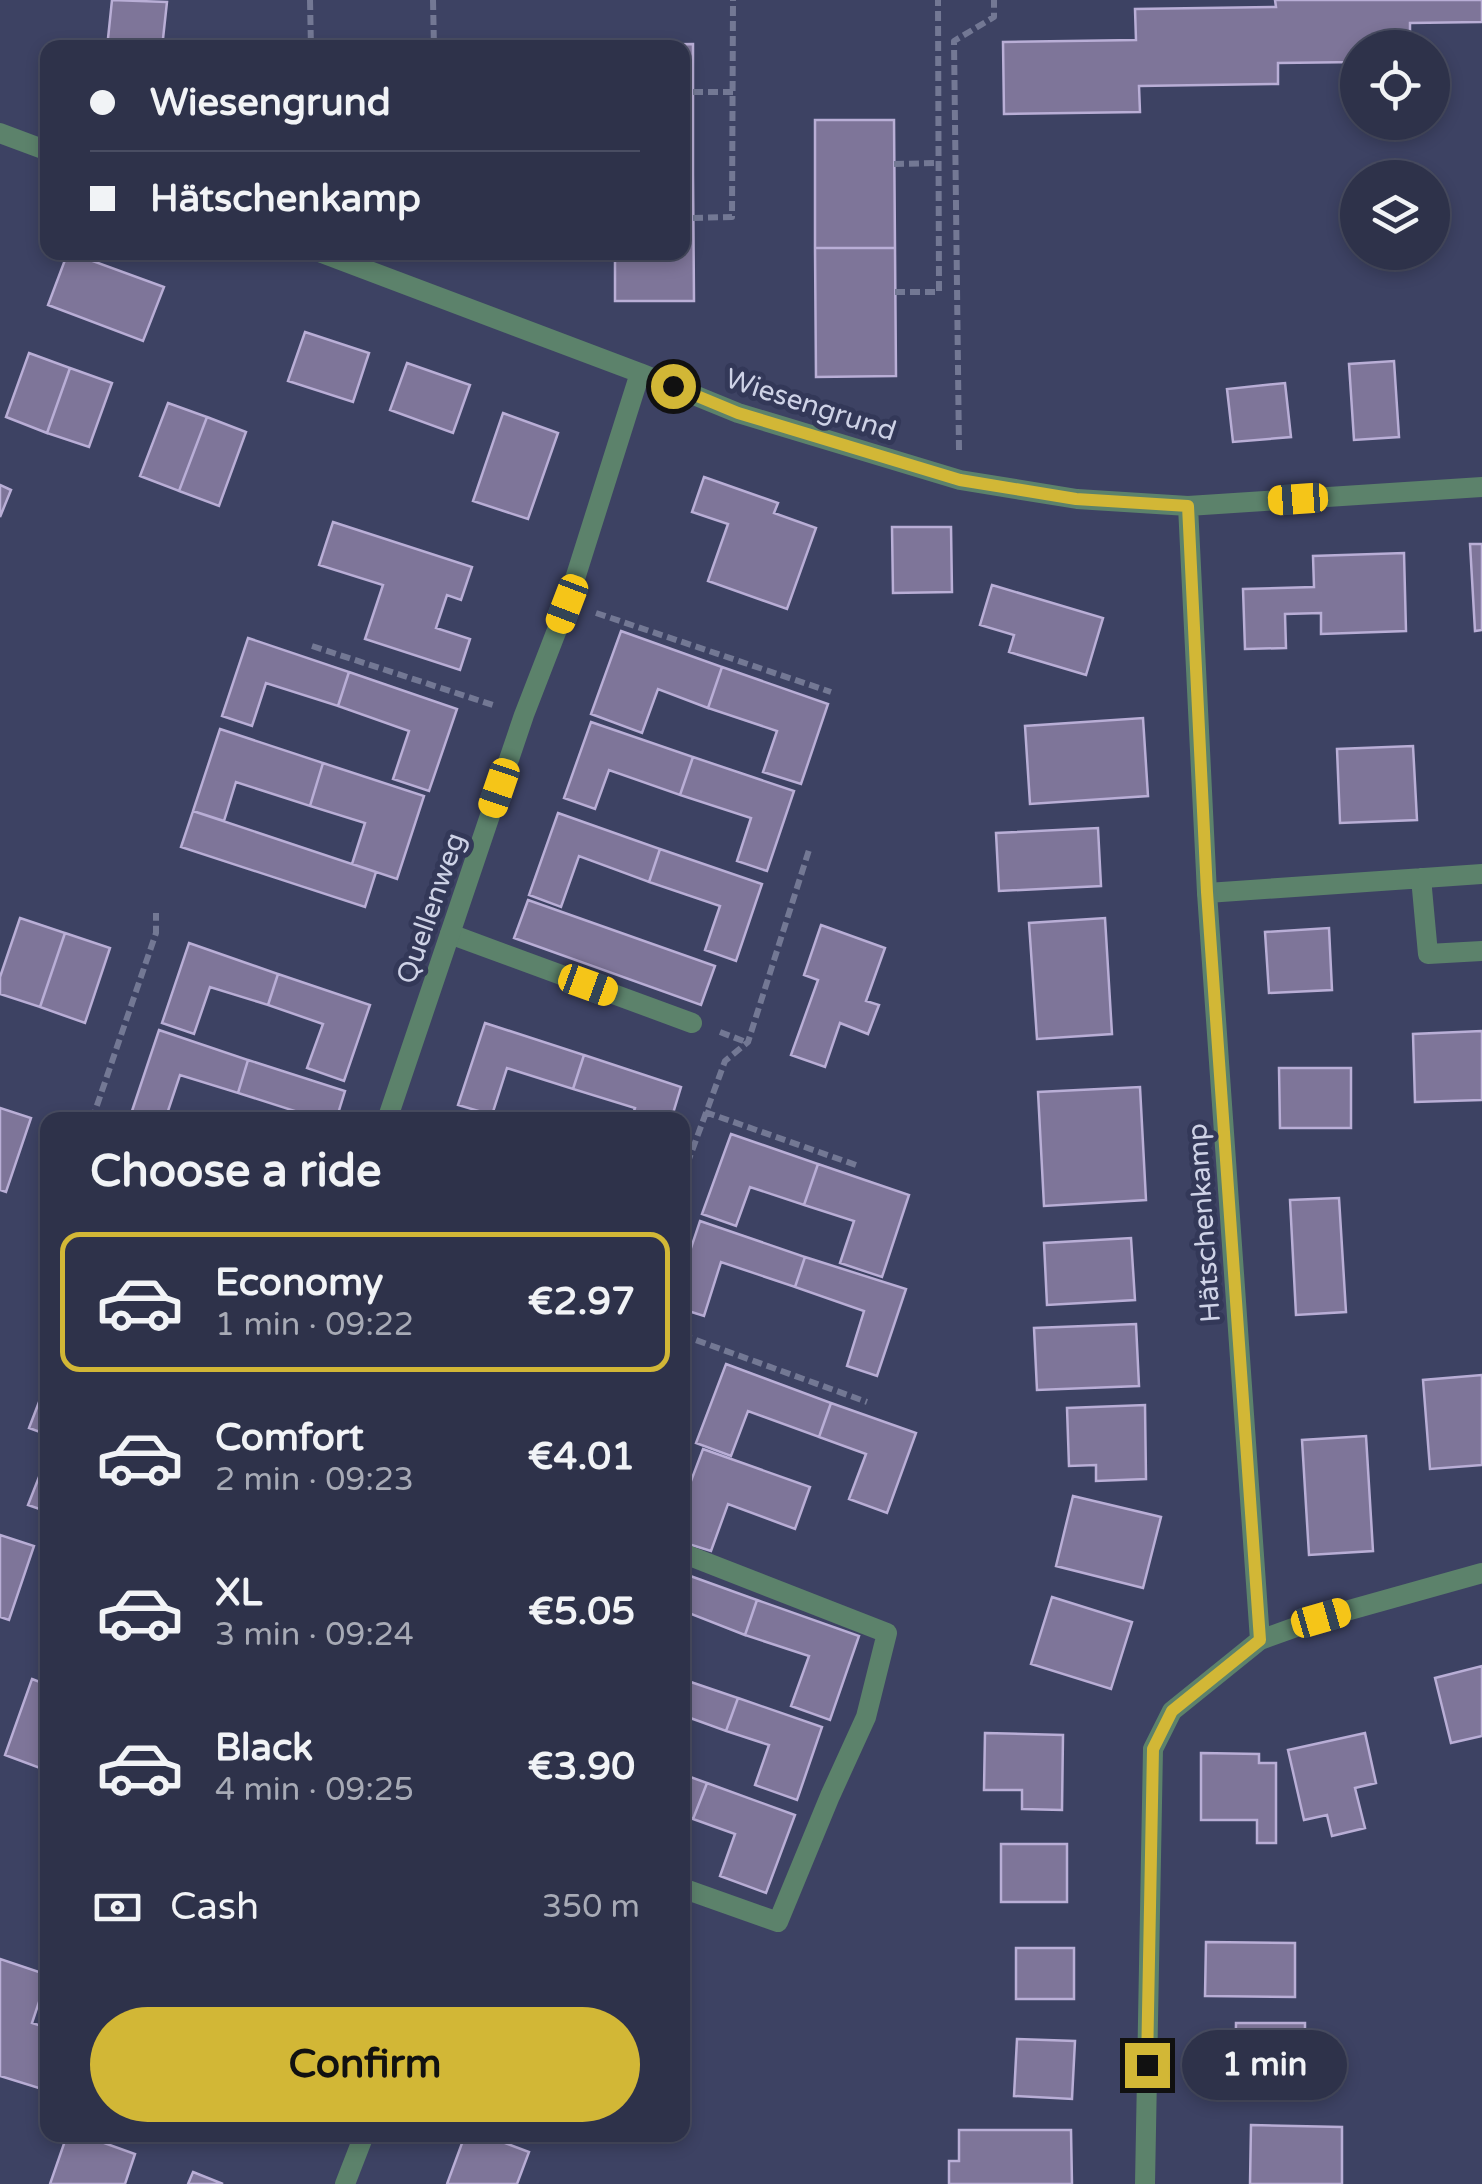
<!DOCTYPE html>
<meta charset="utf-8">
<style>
body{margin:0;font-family:"Varela Round",sans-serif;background:#363a51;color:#f1f3f6;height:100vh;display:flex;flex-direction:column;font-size:38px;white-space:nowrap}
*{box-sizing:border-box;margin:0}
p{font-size:32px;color:#a7aab5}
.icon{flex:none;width:55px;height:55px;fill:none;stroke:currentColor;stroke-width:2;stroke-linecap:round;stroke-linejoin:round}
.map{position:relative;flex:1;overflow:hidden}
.side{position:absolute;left:40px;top:1112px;width:650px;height:1030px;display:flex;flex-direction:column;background:#2e324a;border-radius:20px;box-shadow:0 5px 15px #0003,0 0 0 2px #494d62}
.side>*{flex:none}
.top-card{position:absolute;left:40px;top:40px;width:650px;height:220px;border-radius:20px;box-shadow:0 5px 15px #0003,0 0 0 2px #494d62;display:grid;align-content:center;height:220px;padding:0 50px;background:#2e324a}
.controls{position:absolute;left:1340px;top:30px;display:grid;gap:20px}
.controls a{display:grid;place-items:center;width:110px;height:110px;border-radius:50%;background:#2e324a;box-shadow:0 5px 15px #0003,0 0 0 2px #494d62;font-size:50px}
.end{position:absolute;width:45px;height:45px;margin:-22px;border:12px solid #d2b736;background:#111;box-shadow:0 0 0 5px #111}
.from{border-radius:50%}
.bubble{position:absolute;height:70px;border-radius:35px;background:#2e324a;box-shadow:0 5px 15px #0003,0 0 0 2px #494d62;font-size:32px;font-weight:700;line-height:70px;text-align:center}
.car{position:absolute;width:30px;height:60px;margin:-30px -15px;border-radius:12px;box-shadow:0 0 8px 2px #0007;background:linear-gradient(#f5c518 24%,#345 0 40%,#f5c518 0 76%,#345 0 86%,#f5c518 0)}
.top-card b{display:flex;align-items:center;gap:35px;height:95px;font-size:38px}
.top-card b+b{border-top:2px solid #494d62}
.top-card i{width:25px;height:25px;background:#f1f3f6}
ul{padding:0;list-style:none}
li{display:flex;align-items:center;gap:30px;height:140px;margin:0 20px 15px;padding:0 30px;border:5px solid transparent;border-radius:20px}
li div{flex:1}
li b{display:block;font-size:38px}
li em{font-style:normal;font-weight:700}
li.selected{border-color:#d2b736}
li>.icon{width:90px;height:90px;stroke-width:1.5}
h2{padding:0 50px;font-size:45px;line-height:120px}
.pay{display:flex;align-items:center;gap:25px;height:110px;padding:0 50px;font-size:38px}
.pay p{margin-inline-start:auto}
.action{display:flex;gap:20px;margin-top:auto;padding:20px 50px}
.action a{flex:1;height:115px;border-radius:60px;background:#d2b736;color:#111;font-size:40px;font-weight:700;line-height:115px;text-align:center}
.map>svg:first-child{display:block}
</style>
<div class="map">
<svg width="1482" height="2184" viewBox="0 0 1482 2184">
<rect width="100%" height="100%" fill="#3d4263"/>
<path fill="#7e7599" stroke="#b9aed6" stroke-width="2.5" d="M112 0 167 2 162 48H107Z
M1275 0H1482V22L1410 23V48H1358V62L1278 63V84L1139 86 1140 112 1004 114 1003 42 1136 40 1135 9 1276 7Z
M693 44V173H682V48H614V45Z
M815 120H894L895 248H815Z
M682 173H693L694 301H615V252H682Z
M815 248H895L896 376 816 377Z
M68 252 164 287 143 341 48 305Z
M305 332 369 353 353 402 288 381Z
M29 353 70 368 47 433 6 417Z
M1394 361 1399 437 1354 440 1349 364Z
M407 363 470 385 453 433 390 410Z
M70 368 112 383 89 447 47 433Z
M1285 383 1291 437 1233 442 1227 389Z
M168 403 207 417 179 491 140 476Z
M503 413 558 433 528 519 473 501Z
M207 417 246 432 219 506 179 491Z
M704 477 778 503 774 513 816 528 787 609 708 581 728 524 692 512Z
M0 485 11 490 0 517Z
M333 522 472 567 461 600 447 595 436 628 470 639 460 670 365 639 383 585 319 565Z
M892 527H951L952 592 893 593Z
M1470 544H1482V630L1475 631Z
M1404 553 1406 631 1321 634V613L1285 614 1286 648 1245 649 1243 589 1314 587 1313 556Z
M992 585 1103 618 1086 675 1009 652 1014 635 980 625Z
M621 631 722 667 708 708 658 689 642 733 591 714Z
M248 638 349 672 338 706 266 683 252 726 222 716Z
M722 667 828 704 801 784 763 772 777 731 708 708Z
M349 672 457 709 429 791 393 779 409 731 338 706Z
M1143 718 1148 796 1030 804 1025 726Z
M591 722 693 757 680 795 609 770 595 809 564 798Z
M220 729 323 763 310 806 236 782 224 821 193 811Z
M1413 746 1417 820 1340 823 1337 749Z
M693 757 794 791 767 871 737 861 751 818 680 795Z
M323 763 424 796 397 879 352 864 365 823 310 806Z
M193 811 376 872 365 907 181 847Z
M558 813 660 849 649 882 579 856 561 907 529 895Z
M1098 828 1101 886 999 891 996 833Z
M660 849 762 884 736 961 705 950 720 906 649 882Z
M528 900 715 966 701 1005 514 938Z
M20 918 65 933 40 1007 0 994V977Z
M1105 918 1112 1034 1037 1039 1029 923Z
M821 925 885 948 866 1001 879 1005 868 1034 840 1023 825 1067 791 1055 818 980 804 975Z
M1329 928 1332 990 1269 993 1265 932Z
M65 933 110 948 85 1023 40 1007Z
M189 943 278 974 268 1005 210 987 194 1034 162 1023Z
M278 974 370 1005 344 1081 307 1068 323 1024 268 1005Z
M485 1023 584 1055 573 1089 507 1068 492 1115 458 1105Z
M159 1030 248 1060 238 1093 180 1075 165 1120 132 1111Z
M1482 1031V1100L1415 1102 1413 1034Z
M584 1055 681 1087 671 1120H631L635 1108 573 1089Z
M248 1060 345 1091 336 1120H293L295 1111 238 1093Z
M1279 1068H1351V1128H1280Z
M1140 1087 1146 1200 1044 1206 1038 1092Z
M0 1108 31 1118 6 1192 0 1190Z
M731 1134 818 1164 804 1205 750 1187 736 1226 702 1214Z
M818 1164 909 1195 882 1277 840 1263 854 1221 804 1205Z
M1339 1198 1346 1312 1296 1315 1290 1200Z
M700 1221 805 1257 795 1287 721 1262 704 1316 682 1309V1275Z
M1131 1238 1135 1300 1047 1305 1044 1243Z
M805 1257 906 1289 877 1376 847 1366 864 1311 795 1287Z
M1136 1324 1139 1386 1037 1390 1034 1328Z
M726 1364 831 1403 819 1437 748 1411 731 1456 696 1443Z
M1482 1375V1465L1430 1469 1423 1380Z
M44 1389 48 1391V1435L29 1428Z
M831 1403 916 1433 887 1513 849 1499 866 1454 819 1437Z
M1145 1405 1146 1479 1096 1481V1465L1069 1466 1067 1408Z
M1366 1436 1373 1551 1309 1555 1302 1440Z
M703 1449 810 1487 795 1529 728 1504 711 1551 682 1542V1505Z
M48 1454V1512L28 1505Z
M1073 1496 1161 1517 1143 1588 1056 1566Z
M0 1535 34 1546 9 1620 0 1617Z
M682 1573 757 1600 745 1635 689 1613 682 1631Z
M1052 1597 1132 1622 1111 1689 1031 1664Z
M757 1600 859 1636 830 1720 791 1706 809 1656 745 1635Z
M1482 1666V1736L1451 1743 1435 1678Z
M32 1679 48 1685V1771L5 1755Z
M682 1679 738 1698 726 1731 682 1715Z
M738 1698 822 1727 797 1800 755 1785 769 1745 726 1731Z
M985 1733 1063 1735 1062 1810 1022 1809V1790H984Z
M1365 1733 1376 1783 1355 1788 1365 1828 1332 1836 1327 1815 1304 1820 1288 1750Z
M1201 1753 1259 1754V1763H1276V1843H1257V1820H1201Z
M682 1774 707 1783 693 1819 682 1815Z
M707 1783 795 1815 766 1893 720 1876 735 1834 693 1819Z
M1001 1844H1067V1902H1001Z
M1206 1942 1295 1943V1997L1205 1996Z
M1016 1948H1074V1999H1016Z
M0 1959 48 1975 32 2023 48 2028V2072L42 2089 0 2076Z
M1236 2023H1305V2085L1235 2084Z
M1017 2039 1075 2041 1072 2099 1014 2096Z
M1251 2125 1342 2127V2184H1250Z
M959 2130H1071L1072 2184H949V2161H959Z
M67 2135H82L135 2154 125 2184H50Z
M465 2135H484L529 2152 517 2184H447Z
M193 2172 223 2184H188Z"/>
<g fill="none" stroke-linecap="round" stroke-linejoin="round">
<path stroke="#737894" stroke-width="6" stroke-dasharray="10 5" stroke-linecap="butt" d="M310 0 311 48
M433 0 434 48
M693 92H733
M894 164 938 163
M693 218 732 217 733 0
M895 292H939L938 0
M959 450 954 41 994 17V0
M596 613 831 692
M312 646 496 706
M720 1032 746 1042
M705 1112 856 1165
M92 1120 156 933V913
M682 1178 725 1061 748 1042 809 850
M682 1335 867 1402"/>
<path stroke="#5c826b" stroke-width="20" d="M1421 878 1428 954 1482 951
M1207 893 1482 874
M450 934 692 1023
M682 1553 887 1633 866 1717 830 1796 778 1922 682 1888"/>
<path stroke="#5c826b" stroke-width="20" d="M0 133 48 151
M319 252 640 373 738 413 960 480 1077 499 1188 506 1482 487
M387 1120 524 715 567 604 640 373
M1260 1640 1321 1618 1482 1573
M345 2184 364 2135
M1145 2184 1153 1749 1172 1711 1260 1640 1207 893 1188 506"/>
</g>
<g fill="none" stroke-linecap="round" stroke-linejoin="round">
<path stroke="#d2b736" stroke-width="12" d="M673 386 738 413 960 480 1076 499 1188 506 1207 892 1260 1640 1172 1711 1153 1749 1147 2065"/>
</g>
<g text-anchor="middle" stroke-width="10" stroke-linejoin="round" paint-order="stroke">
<g font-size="28" fill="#ced2e6" stroke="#333858">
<text transform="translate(811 404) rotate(18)" y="10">Wiesengrund</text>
<text transform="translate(430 908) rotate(-71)" y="10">Quellenweg</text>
<text transform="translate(1203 1223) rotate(-94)" y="10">Hätschenkamp</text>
</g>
</g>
</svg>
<div class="controls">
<a><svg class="icon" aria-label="locate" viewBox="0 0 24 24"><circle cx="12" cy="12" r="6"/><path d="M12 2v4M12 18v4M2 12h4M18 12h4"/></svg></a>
<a><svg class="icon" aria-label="layers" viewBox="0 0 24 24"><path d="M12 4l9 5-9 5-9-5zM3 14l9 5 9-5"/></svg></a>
</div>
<i class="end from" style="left:673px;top:386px"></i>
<i class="end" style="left:1147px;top:2065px"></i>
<div class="bubble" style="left:1182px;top:2030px;width:165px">1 min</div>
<i class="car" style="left:1298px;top:499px;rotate:266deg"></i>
<i class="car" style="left:567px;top:604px;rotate:201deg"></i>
<i class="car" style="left:499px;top:788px;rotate:199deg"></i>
<i class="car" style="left:588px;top:985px;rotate:110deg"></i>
<i class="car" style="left:1321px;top:1618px;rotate:74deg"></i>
<div class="top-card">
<b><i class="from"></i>Wiesengrund</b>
<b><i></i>Hätschenkamp</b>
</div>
<section class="side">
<h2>Choose a ride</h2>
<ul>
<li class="selected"><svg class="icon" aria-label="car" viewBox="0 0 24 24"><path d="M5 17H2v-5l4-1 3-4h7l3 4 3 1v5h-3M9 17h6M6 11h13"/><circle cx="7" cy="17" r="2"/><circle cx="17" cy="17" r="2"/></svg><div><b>Economy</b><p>1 min · 09:22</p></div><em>€2.97</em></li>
<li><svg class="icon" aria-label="car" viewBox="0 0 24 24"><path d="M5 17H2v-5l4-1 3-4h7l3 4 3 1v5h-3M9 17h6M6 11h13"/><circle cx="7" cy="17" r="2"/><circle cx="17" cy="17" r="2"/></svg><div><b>Comfort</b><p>2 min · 09:23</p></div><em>€4.01</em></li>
<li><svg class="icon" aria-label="car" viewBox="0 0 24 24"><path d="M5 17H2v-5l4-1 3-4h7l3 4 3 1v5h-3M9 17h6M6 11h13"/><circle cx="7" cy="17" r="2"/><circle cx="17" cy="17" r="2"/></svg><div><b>XL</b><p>3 min · 09:24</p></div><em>€5.05</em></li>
<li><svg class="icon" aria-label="car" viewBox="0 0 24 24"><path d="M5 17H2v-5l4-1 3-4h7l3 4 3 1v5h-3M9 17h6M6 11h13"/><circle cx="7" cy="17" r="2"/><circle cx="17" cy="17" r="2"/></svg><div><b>Black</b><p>4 min · 09:25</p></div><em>€3.90</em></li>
</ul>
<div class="pay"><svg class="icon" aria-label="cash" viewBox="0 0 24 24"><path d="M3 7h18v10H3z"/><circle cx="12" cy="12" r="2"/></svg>Cash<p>350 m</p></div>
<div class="action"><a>Confirm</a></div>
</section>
</div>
